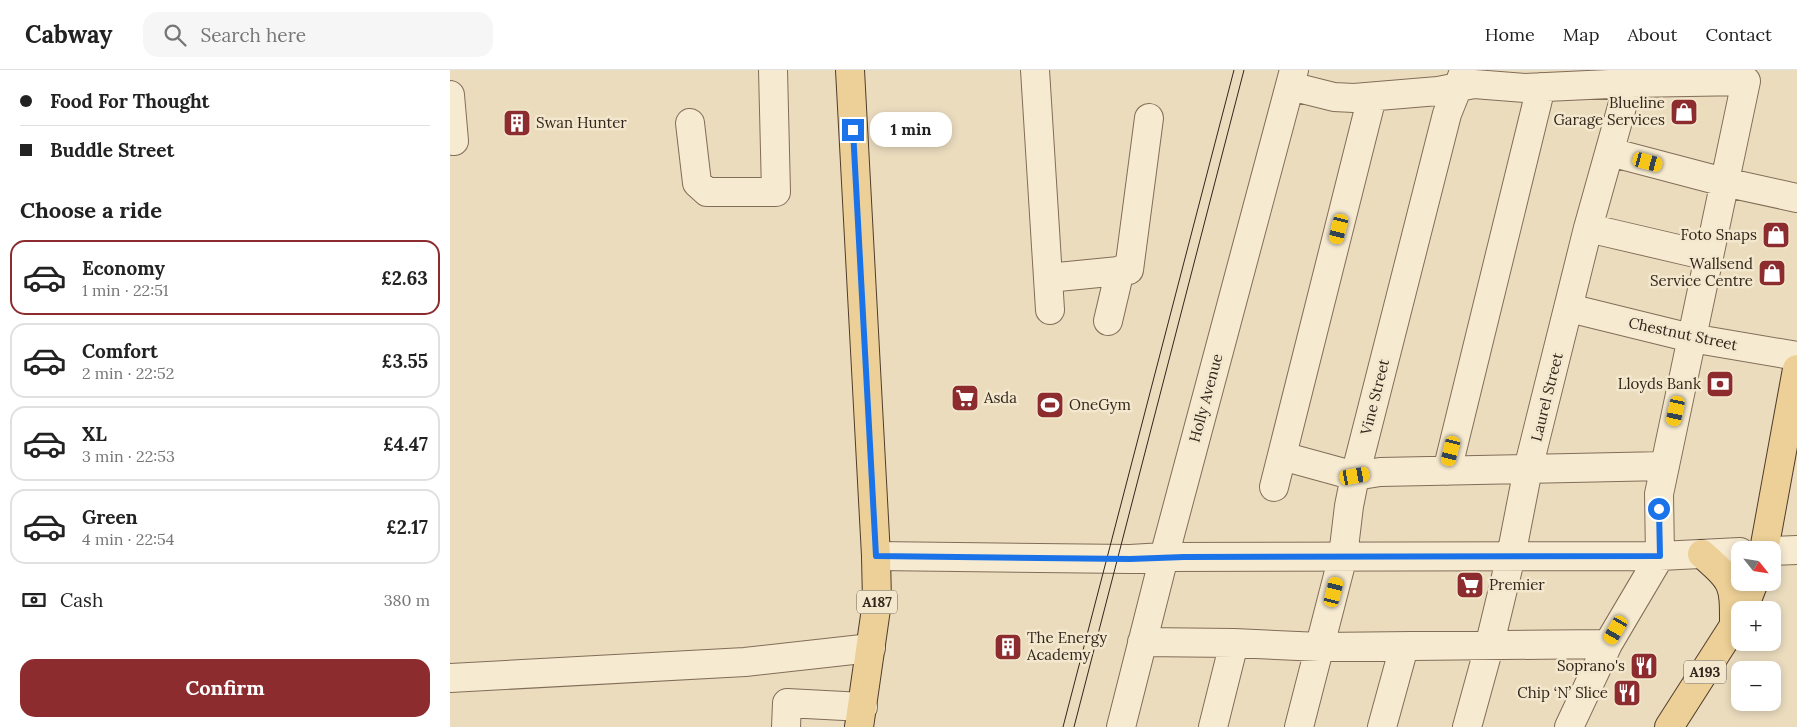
<!DOCTYPE html>
<meta charset="utf-8">
<style>
body{margin:0;font-family:Lora,serif;background:#f6f6f6;color:#222;height:100vh;display:flex;flex-direction:column;font-size:19px;white-space:nowrap}
*{box-sizing:border-box;margin:0}
p{font-size:16px;color:#767676}
.icon{flex:none;width:28px;height:28px;fill:none;stroke:currentColor;stroke-width:2;stroke-linecap:round;stroke-linejoin:round}
.map{position:relative;flex:1;overflow:hidden}
.panel{display:flex;flex-direction:column;background:#fff;width:450px}
.panel>*{flex:none}
.hud{display:grid;align-content:center;height:110px;padding:0 20px;background:#fff}
.needle{width:32px;rotate:120deg}
.controls{position:absolute;left:1281px;top:471px;display:grid;gap:10px}
.controls a{display:grid;place-items:center;width:50px;height:50px;border-radius:10px;background:#fff;box-shadow:0 2px 8px #0003;font-size:25px}
.end{position:absolute;width:22px;height:22px;margin:-11px;border:6px solid #1a73e8;background:#fff;box-shadow:0 0 0 2px #fff}
.from{border-radius:50%}
.bubble{position:absolute;height:35px;border-radius:15px;background:#fff;box-shadow:0 2px 8px #0003;font-size:16px;font-weight:700;line-height:35px;text-align:center}
.car{position:absolute;width:15px;height:30px;margin:-15px -8px;border-radius:6px;box-shadow:0 0 4px 1px #0007;background:linear-gradient(#f5c518 24%,#345 0 40%,#f5c518 0 76%,#345 0 86%,#f5c518 0)}
.hud b{display:flex;align-items:center;gap:18px;height:48px;font-size:19px}
.hud b+b{border-top:1px solid #e0e0e0}
.hud i{width:12px;height:12px;background:#222}
ul{padding:0;list-style:none}
li{display:flex;align-items:center;gap:15px;height:75px;margin:0 10px 8px;padding:0 10px;border:2px solid #e0e0e0;border-radius:15px}
li div{flex:1}
li b{display:block;font-size:19px}
li em{font-style:normal;font-weight:700}
li.current{border-color:#8d2c2e}
li>.icon{width:45px;height:45px;stroke-width:1.5}
h2{padding:0 20px;font-size:22px;line-height:60px}
.pay{display:flex;align-items:center;gap:12px;height:55px;padding:0 20px;font-size:19px}
.pay p{margin-inline-start:auto}
.cta{display:flex;gap:10px;margin-top:auto;padding:10px 20px}
.cta a{flex:1;height:58px;border-radius:15px;background:#8d2c2e;color:#fff;font-size:20px;font-weight:700;line-height:58px;text-align:center}
header{display:flex;align-items:center;gap:30px;box-sizing:border-box;height:70px;padding:0 25px;background:#fff;border-bottom:1px solid #e0e0e0}
header strong{font-size:24px}
nav{display:flex;gap:28px;margin-inline-start:auto;font-size:18px}
.search{width:350px;height:45px;background:#f6f6f6;display:flex;align-items:center;gap:12px;box-sizing:border-box;padding:0 18px;border-radius:15px;color:#767676;font-size:19px}
main{display:flex;flex:1;min-height:0}
.map>svg:first-child{display:block}
</style>
<header>
<strong>Cabway</strong>
<div class="search"><svg class="icon" aria-label="search" viewBox="0 0 24 24"><circle cx="10" cy="10" r="6"/><path d="M15 15l6 6"/></svg>Search here</div>
<nav><a>Home</a><a>Map</a><a>About</a><a>Contact</a></nav>
</header>
<main>
<section class="panel">
<div class="hud">
<b><i class="from"></i>Food For Thought</b>
<b><i></i>Buddle Street</b>
</div>
<h2>Choose a ride</h2>
<ul>
<li class="current"><svg class="icon" aria-label="car" viewBox="0 0 24 24"><path d="M5 17H2v-5l4-1 3-4h7l3 4 3 1v5h-3M9 17h6M6 11h13"/><circle cx="7" cy="17" r="2"/><circle cx="17" cy="17" r="2"/></svg><div><b>Economy</b><p>1 min · 22:51</p></div><em>£2.63</em></li>
<li><svg class="icon" aria-label="car" viewBox="0 0 24 24"><path d="M5 17H2v-5l4-1 3-4h7l3 4 3 1v5h-3M9 17h6M6 11h13"/><circle cx="7" cy="17" r="2"/><circle cx="17" cy="17" r="2"/></svg><div><b>Comfort</b><p>2 min · 22:52</p></div><em>£3.55</em></li>
<li><svg class="icon" aria-label="car" viewBox="0 0 24 24"><path d="M5 17H2v-5l4-1 3-4h7l3 4 3 1v5h-3M9 17h6M6 11h13"/><circle cx="7" cy="17" r="2"/><circle cx="17" cy="17" r="2"/></svg><div><b>XL</b><p>3 min · 22:53</p></div><em>£4.47</em></li>
<li><svg class="icon" aria-label="car" viewBox="0 0 24 24"><path d="M5 17H2v-5l4-1 3-4h7l3 4 3 1v5h-3M9 17h6M6 11h13"/><circle cx="7" cy="17" r="2"/><circle cx="17" cy="17" r="2"/></svg><div><b>Green</b><p>4 min · 22:54</p></div><em>£2.17</em></li>
</ul>
<div class="pay"><svg class="icon" aria-label="cash" viewBox="0 0 24 24"><path d="M3 7h18v10H3z"/><circle cx="12" cy="12" r="2"/></svg>Cash<p>380 m</p></div>
<div class="cta"><a>Confirm</a></div>
</section>
<div class="map">
<svg width="1347" height="657" viewBox="0 0 1347 657">
<rect width="100%" height="100%" fill="#ebdcbe"/>
<g fill="none" stroke-linecap="round" stroke-linejoin="round">
<defs>
<path id="minor" d="M585 0 598 208 679 200 699 48
M840 16 884 27 904 28 988 21 1024 14 1075 18 1180 13 1296 11 1209 424 1210 486 1158 574 1119 657
M0 25 4 71
M240 53 247 113 257 122H326L323 0
M1160 82 1274 112 1347 128
M1138 158 1258 186
M598 208 600 240
M1119 238 1241 268 1347 286
M658 251 670 200
M832 386 905 406 930 402 1215 396
M997 401 1091 17
M824 417 922 27
M1322 481 1347 480
M426 486 680 489 714 487 1210 486 1290 482
M692 572 784 573 870 577 1158 574
M0 608 295 592 421 578
M336 657 337 633 413 637
M671 657 714 487 844 0
M763 657 784 573
M849 657 893 486 899 436 905 406 997 44 1013 4
M932 657 954 577
M1017 657 1039 577 1061 486 1078 399 1138 158 1175 26 1186 0"/>
<path id="major" d="M400 0 426 486 427 532 409 657
M1314 480 1347 299
M1252 484C1285 513 1284 514 1284 557
M1293 540 1304 512
M1219 657 1290 546"/>
</defs>
<use href="#minor" stroke="#826d58" stroke-width="30"/>
<use href="#major" stroke="#503c2c" stroke-width="30"/>
<use href="#minor" stroke="#f6ead1" stroke-width="28"/>
<use href="#major" stroke="#edd097" stroke-width="28"/>
<path stroke="#32261c" stroke-width="1" d="M613 657 784 0
M624 657 794 0"/>
</g>
<g fill="none" stroke-linecap="round" stroke-linejoin="round">
<path stroke="#1a73e8" stroke-width="6" d="M403 60 426 486 680 489 734 487 1210 486 1209 439"/>
</g>
<defs>
<symbol id="shop-square" viewBox="-11 -11 22 22"><rect x="-9" y="-9" width="18" height="18" rx="4" fill="#8d2c2e" stroke="#f3e7cd"/><path d="M-5-2.5h2.3a2.7 3.5 0 0 1 5.4 0H5L5.5 6h-11ZM-1.5-2.5h3a1.5 2.3 0 0 0-3 0Z" fill="#fff"/></symbol>
<symbol id="building-square" viewBox="-11 -11 22 22"><rect x="-9" y="-9" width="18" height="18" rx="4" fill="#8d2c2e" stroke="#f3e7cd"/><path d="M-4-6H4V6H1V3H-1V6H-4ZM-2.5-4.3h1.7v1.8h-1.7ZM.8-4.3h1.7v1.8H.8ZM-2.5-1h1.7V.8h-1.7ZM.8-1h1.7V.8H.8Z" fill="#fff"/></symbol>
<symbol id="bank-square" viewBox="-11 -11 22 22"><rect x="-9" y="-9" width="18" height="18" rx="4" fill="#8d2c2e" stroke="#f3e7cd"/><path d="M-6-4H6V4H-6ZM0-2.3a2.3 2.3 0 1 0 0 4.6a2.3 2.3 0 1 0 0-4.6Z" fill="#fff"/></symbol>
<symbol id="supermarket-square" viewBox="-11 -11 22 22"><rect x="-9" y="-9" width="18" height="18" rx="4" fill="#8d2c2e" stroke="#f3e7cd"/><path d="M-6-5.5h2.5l.6 2H6L4.5 2H-2.5L-4.4-4H-6ZM-1.5 3.2a1.3 1.3 0 1 0 .1 0ZM3 3.2a1.3 1.3 0 1 0 .1 0Z" fill="#fff"/></symbol>
<symbol id="stadium-square" viewBox="-11 -11 22 22"><rect x="-9" y="-9" width="18" height="18" rx="4" fill="#8d2c2e" stroke="#f3e7cd"/><path d="M0-5a6.5 5 0 1 0 0 10a6.5 5 0 1 0 0-10ZM-3.5-1.8h7v3.6h-7Z" fill="#fff"/></symbol>
<symbol id="restaurant-square" viewBox="-11 -11 22 22"><rect x="-9" y="-9" width="18" height="18" rx="4" fill="#8d2c2e" stroke="#f3e7cd"/><path d="M-5-6h1v4h1v-4h1v4h1v-4h1v5L-1.5 .5V6h-2V.5L-5-1ZM5-6V6H3V1.5H1.5Q1.5-4 5-6Z" fill="#fff"/></symbol>
</defs>
<g fill-rule="evenodd">
<use href="#shop-square" x="1218" y="26" width="32" height="32"/>
<use href="#building-square" x="51" y="37" width="32" height="32"/>
<use href="#shop-square" x="1310" y="149" width="32" height="32"/>
<use href="#shop-square" x="1306" y="187" width="32" height="32"/>
<use href="#bank-square" x="1254" y="298" width="32" height="32"/>
<use href="#supermarket-square" x="499" y="312" width="32" height="32"/>
<use href="#stadium-square" x="584" y="319" width="32" height="32"/>
<use href="#supermarket-square" x="1004" y="499" width="32" height="32"/>
<use href="#building-square" x="542" y="561" width="32" height="32"/>
<use href="#restaurant-square" x="1178" y="580" width="32" height="32"/>
<use href="#restaurant-square" x="1161" y="607" width="32" height="32"/>
</g>
<g text-anchor="middle" stroke-width="5" stroke-linejoin="round" paint-order="stroke">
<g fill="#f3e7cd" stroke="#6c6051" stroke-width="1">
<rect x="407" y="520.5" width="40" height="23" rx="4"/>
<rect x="1234" y="590.5" width="42" height="23" rx="4"/>
</g>
<g font-size="14" font-weight="bold" fill="#32261c">
<text x="427" y="537">A187</text>
<text x="1255" y="607">A193</text>
</g>
<g font-size="15" fill="#32261c" stroke="#f3e7cd" text-anchor="end">
<text x="1215" y="38">Blueline<tspan x="1215" dy="17">Garage Services</tspan></text>
<text x="86" y="58" text-anchor="start">Swan Hunter</text>
<text x="1307" y="170">Foto Snaps</text>
<text x="1303" y="199">Wallsend<tspan x="1303" dy="17">Service Centre</tspan></text>
<text x="1251" y="319">Lloyds Bank</text>
<text x="534" y="333" text-anchor="start">Asda</text>
<text x="619" y="340" text-anchor="start">OneGym</text>
<text x="1039" y="520" text-anchor="start">Premier</text>
<text x="577" y="573" text-anchor="start">The Energy<tspan x="577" dy="17">Academy</tspan></text>
<text x="1175" y="601">Soprano's</text>
<text x="1158" y="628">Chip ‘N’ Slice</text>
</g>
<g font-size="15" fill="#32261c" stroke="#f3e7cd">
<text transform="translate(1233 264) rotate(12)" y="5">Chestnut Street</text>
<text transform="translate(925 327) rotate(-76)" y="5">Vine Street</text>
<text transform="translate(1097 327) rotate(-76)" y="5">Laurel Street</text>
<text transform="translate(756 328) rotate(-75)" y="5">Holly Avenue</text>
</g>
</g>
</svg>
<div class="controls">
<a><svg class="needle" viewBox="-14 -14 28 28"><path d="M0-13l5 13h-10z" fill="#e53935"/><path d="M0 13l5-13h-10z" fill="#767676"/></svg></a>
<a>+</a>
<a>−</a>
</div>
<i class="end from" style="left:1209px;top:439px"></i>
<i class="end" style="left:403px;top:60px"></i>
<div class="bubble" style="left:420px;top:42px;width:82px">1 min</div>
<i class="car" style="left:1198px;top:92px;rotate:105deg"></i>
<i class="car" style="left:889px;top:159px;rotate:194deg"></i>
<i class="car" style="left:1226px;top:341px;rotate:192deg"></i>
<i class="car" style="left:1001px;top:381px;rotate:194deg"></i>
<i class="car" style="left:905px;top:406px;rotate:80deg"></i>
<i class="car" style="left:884px;top:522px;rotate:14deg"></i>
<i class="car" style="left:1166px;top:560px;rotate:210deg"></i>
</div>
</main>
